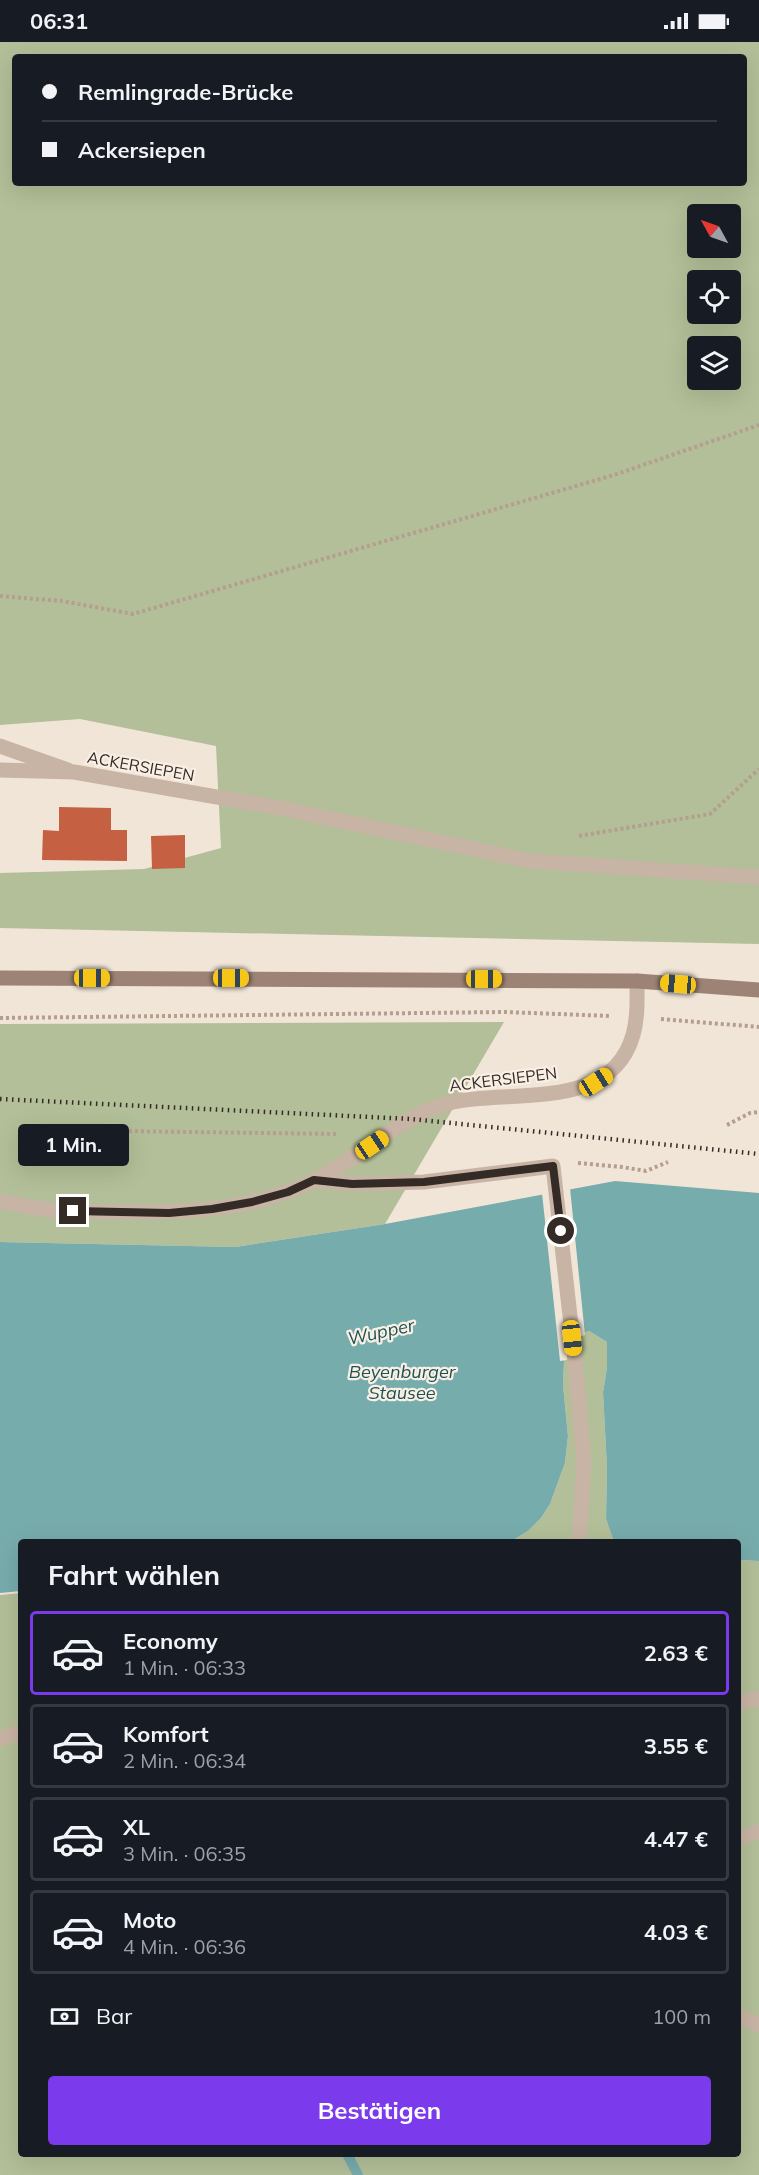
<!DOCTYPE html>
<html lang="de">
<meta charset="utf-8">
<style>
body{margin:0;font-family:Mulish,sans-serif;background:#242831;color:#f1f3f6;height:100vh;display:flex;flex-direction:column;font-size:22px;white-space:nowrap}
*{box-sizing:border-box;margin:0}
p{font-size:20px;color:#9ea1a6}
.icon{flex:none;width:33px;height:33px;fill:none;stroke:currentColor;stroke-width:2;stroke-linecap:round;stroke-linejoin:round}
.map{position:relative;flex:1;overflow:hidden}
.panel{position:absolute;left:18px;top:1497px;width:723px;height:618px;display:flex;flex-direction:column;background:#171b24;border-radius:6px;box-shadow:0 6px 24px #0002}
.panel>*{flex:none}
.top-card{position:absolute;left:12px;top:12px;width:735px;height:132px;border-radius:6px;box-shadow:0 6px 24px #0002;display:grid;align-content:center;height:132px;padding:0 30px;background:#171b24}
.needle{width:39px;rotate:310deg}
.controls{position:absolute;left:687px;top:162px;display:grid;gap:12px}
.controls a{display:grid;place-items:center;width:54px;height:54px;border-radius:6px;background:#171b24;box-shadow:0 6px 24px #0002;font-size:30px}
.end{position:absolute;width:27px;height:27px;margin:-14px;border:8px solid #342a26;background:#fff;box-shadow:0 0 0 3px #fff}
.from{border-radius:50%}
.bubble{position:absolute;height:42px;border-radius:6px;background:#171b24;box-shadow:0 6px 24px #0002;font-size:20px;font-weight:700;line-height:42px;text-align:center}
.car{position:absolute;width:18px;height:36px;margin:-18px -9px;border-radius:8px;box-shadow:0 0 4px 2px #0007;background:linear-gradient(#f5c518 24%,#345 0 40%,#f5c518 0 76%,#345 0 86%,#f5c518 0)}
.top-card b{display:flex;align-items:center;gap:21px;height:57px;font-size:22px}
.top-card b+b{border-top:2px solid #363941}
.top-card i{width:15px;height:15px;background:#f1f3f6}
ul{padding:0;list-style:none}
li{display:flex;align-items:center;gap:18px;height:84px;margin:0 12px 9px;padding:0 18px;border:3px solid #363941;border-radius:6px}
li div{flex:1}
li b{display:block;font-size:22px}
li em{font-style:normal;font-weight:700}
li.selected{border-color:#7c3aed}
li>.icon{width:54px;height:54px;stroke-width:1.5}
h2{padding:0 30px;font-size:27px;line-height:72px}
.pay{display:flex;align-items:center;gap:15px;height:66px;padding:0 30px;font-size:22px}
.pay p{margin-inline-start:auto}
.cta{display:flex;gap:12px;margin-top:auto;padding:12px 30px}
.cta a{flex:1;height:69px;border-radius:6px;background:#7c3aed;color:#fff;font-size:24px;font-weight:700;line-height:69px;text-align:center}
.status{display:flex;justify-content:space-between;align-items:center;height:42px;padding:0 30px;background:#171b24;direction:ltr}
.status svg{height:16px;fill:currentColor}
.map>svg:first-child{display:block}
</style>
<div class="status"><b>06:31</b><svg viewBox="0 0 49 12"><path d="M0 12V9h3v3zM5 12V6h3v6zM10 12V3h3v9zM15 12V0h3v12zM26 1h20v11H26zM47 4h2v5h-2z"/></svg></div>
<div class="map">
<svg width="759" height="2133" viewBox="0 0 759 2133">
<rect width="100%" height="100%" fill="#f1e5d8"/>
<path fill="#b3bf98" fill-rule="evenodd" d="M0 0H759V902L0 886V831L144 827 221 806 216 704 80 677 0 683ZM15 15H744V141H15ZM698 172H730V206H698ZM698 238H730V272H698ZM698 304H730V338H698Z
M504 980 385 1182 235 1205 0 1200V982Z
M589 1289 607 1300V1326L603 1350 607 1426 606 1477 614 1500H510L528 1489 541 1476 550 1462 565 1421 568 1394 563 1343 565 1296Z
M738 1518 759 1519V2133H0V1553L21 1551V2112H738Z"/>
<path fill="#77acad" d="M615 1139 759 1151V1519L738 1518V1500H614L606 1477 607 1426 603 1350 607 1326V1300L589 1289 565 1297 563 1343 568 1394 565 1421 550 1462 541 1476 528 1489 510 1500H21V1549L0 1551V1200L235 1205 385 1182Z"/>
<path fill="#f1e5d8" d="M570 1146 585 1293 568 1299 567 1318 560 1319 542 1151Z"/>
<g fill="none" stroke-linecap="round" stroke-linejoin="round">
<path stroke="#77acad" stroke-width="10" d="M347 2112 358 2133"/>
</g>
<path fill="#c56042" d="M59 765 111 766V788H127V819L42 818 43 788 59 789Z
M185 793V826L152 827 151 794Z"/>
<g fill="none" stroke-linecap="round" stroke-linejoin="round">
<path stroke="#b49e8f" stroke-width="4" stroke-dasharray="3 3" stroke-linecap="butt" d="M0 554 62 559 133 572 614 433 759 383
M579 794 710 772 759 727
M0 976 505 970 611 974
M661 977 759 985
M727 1083 750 1071 759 1070
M117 1089 339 1092
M578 1121 622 1125 646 1129 668 1120"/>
<path stroke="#c8b4a4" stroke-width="15" d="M0 704 68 728
M314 1138 353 1142 424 1140 553 1124 575 1318 584 1419 579 1500
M0 1159C16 1162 33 1166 49 1168 69 1170 89 1169 108 1170 178 1171 249 1170 313 1139 357 1118 395 1078 442 1063 503 1044 610 1074 633 993 638 975 637 957 637 939"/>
<path stroke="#c8b4a4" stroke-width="15" d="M0 728 74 730 280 766 530 819 759 835
M738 1660 759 1657
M0 1697 21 1690
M738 1796 759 1790
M738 1973 759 1983"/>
<path stroke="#9c8376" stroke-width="15" d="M0 936 637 939 759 948"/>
<path stroke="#342a26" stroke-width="4.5" stroke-dasharray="1.5 4.5" stroke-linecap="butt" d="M0 1057 411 1077 759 1112"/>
</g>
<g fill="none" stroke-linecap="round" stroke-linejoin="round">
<path stroke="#342a26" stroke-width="8" d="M73 1169 169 1171 212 1167 252 1160 288 1150 314 1138 352 1142 424 1140 553 1124 561 1189"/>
</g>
<g text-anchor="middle" stroke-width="4.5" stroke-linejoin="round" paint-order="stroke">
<g font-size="16" fill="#342a26" stroke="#f9efe4">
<text transform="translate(141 724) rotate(10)" y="6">ACKERSIEPEN</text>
<text transform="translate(503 1037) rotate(-7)" y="6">ACKERSIEPEN</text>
</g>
<g font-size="18" font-style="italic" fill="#1c5254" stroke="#f9efe4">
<text transform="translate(381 1290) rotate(-12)" y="6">Wupper</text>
<text x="402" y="1336">Beyenburger<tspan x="402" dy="21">Stausee</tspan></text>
</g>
</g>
</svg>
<div class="controls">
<a><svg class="needle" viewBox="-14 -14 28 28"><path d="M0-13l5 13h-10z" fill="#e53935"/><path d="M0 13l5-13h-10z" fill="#9ea1a6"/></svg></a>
<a><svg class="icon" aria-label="locate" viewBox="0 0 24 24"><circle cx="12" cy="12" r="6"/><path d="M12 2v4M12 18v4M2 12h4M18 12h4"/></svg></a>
<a><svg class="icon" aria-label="layers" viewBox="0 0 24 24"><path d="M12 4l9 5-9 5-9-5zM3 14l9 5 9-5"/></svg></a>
</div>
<i class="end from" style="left:561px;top:1189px"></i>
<i class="end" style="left:73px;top:1169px"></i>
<div class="bubble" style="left:18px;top:1082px;width:111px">1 Min.</div>
<i class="car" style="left:92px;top:936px;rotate:90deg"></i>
<i class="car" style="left:231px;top:936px;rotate:90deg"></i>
<i class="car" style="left:484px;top:937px;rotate:90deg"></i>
<i class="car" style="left:678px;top:942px;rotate:275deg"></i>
<i class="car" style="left:596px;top:1040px;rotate:58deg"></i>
<i class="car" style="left:372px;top:1103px;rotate:56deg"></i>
<i class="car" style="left:572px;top:1296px;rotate:174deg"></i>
<div class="top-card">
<b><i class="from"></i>Remlingrade-Brücke</b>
<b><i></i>Ackersiepen</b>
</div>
<section class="panel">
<h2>Fahrt wählen</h2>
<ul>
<li class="selected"><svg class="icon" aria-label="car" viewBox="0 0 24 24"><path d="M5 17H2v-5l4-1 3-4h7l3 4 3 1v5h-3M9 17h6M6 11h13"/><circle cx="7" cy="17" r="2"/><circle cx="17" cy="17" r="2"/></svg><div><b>Economy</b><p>1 Min. · 06:33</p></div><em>2.63 €</em></li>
<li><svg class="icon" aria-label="car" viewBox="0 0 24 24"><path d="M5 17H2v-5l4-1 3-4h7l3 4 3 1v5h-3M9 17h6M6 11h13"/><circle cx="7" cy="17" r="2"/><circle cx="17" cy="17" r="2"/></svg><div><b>Komfort</b><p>2 Min. · 06:34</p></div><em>3.55 €</em></li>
<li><svg class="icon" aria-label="car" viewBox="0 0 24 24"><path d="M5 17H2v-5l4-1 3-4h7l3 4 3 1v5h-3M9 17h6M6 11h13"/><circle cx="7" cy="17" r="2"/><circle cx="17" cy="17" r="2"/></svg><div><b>XL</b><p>3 Min. · 06:35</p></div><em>4.47 €</em></li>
<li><svg class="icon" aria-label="car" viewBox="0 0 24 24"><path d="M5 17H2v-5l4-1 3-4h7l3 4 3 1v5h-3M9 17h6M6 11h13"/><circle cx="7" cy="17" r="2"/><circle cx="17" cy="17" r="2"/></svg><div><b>Moto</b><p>4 Min. · 06:36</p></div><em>4.03 €</em></li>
</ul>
<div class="pay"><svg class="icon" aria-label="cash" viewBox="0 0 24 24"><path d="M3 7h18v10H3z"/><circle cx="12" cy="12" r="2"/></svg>Bar<p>100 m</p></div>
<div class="cta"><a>Bestätigen</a></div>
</section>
</div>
